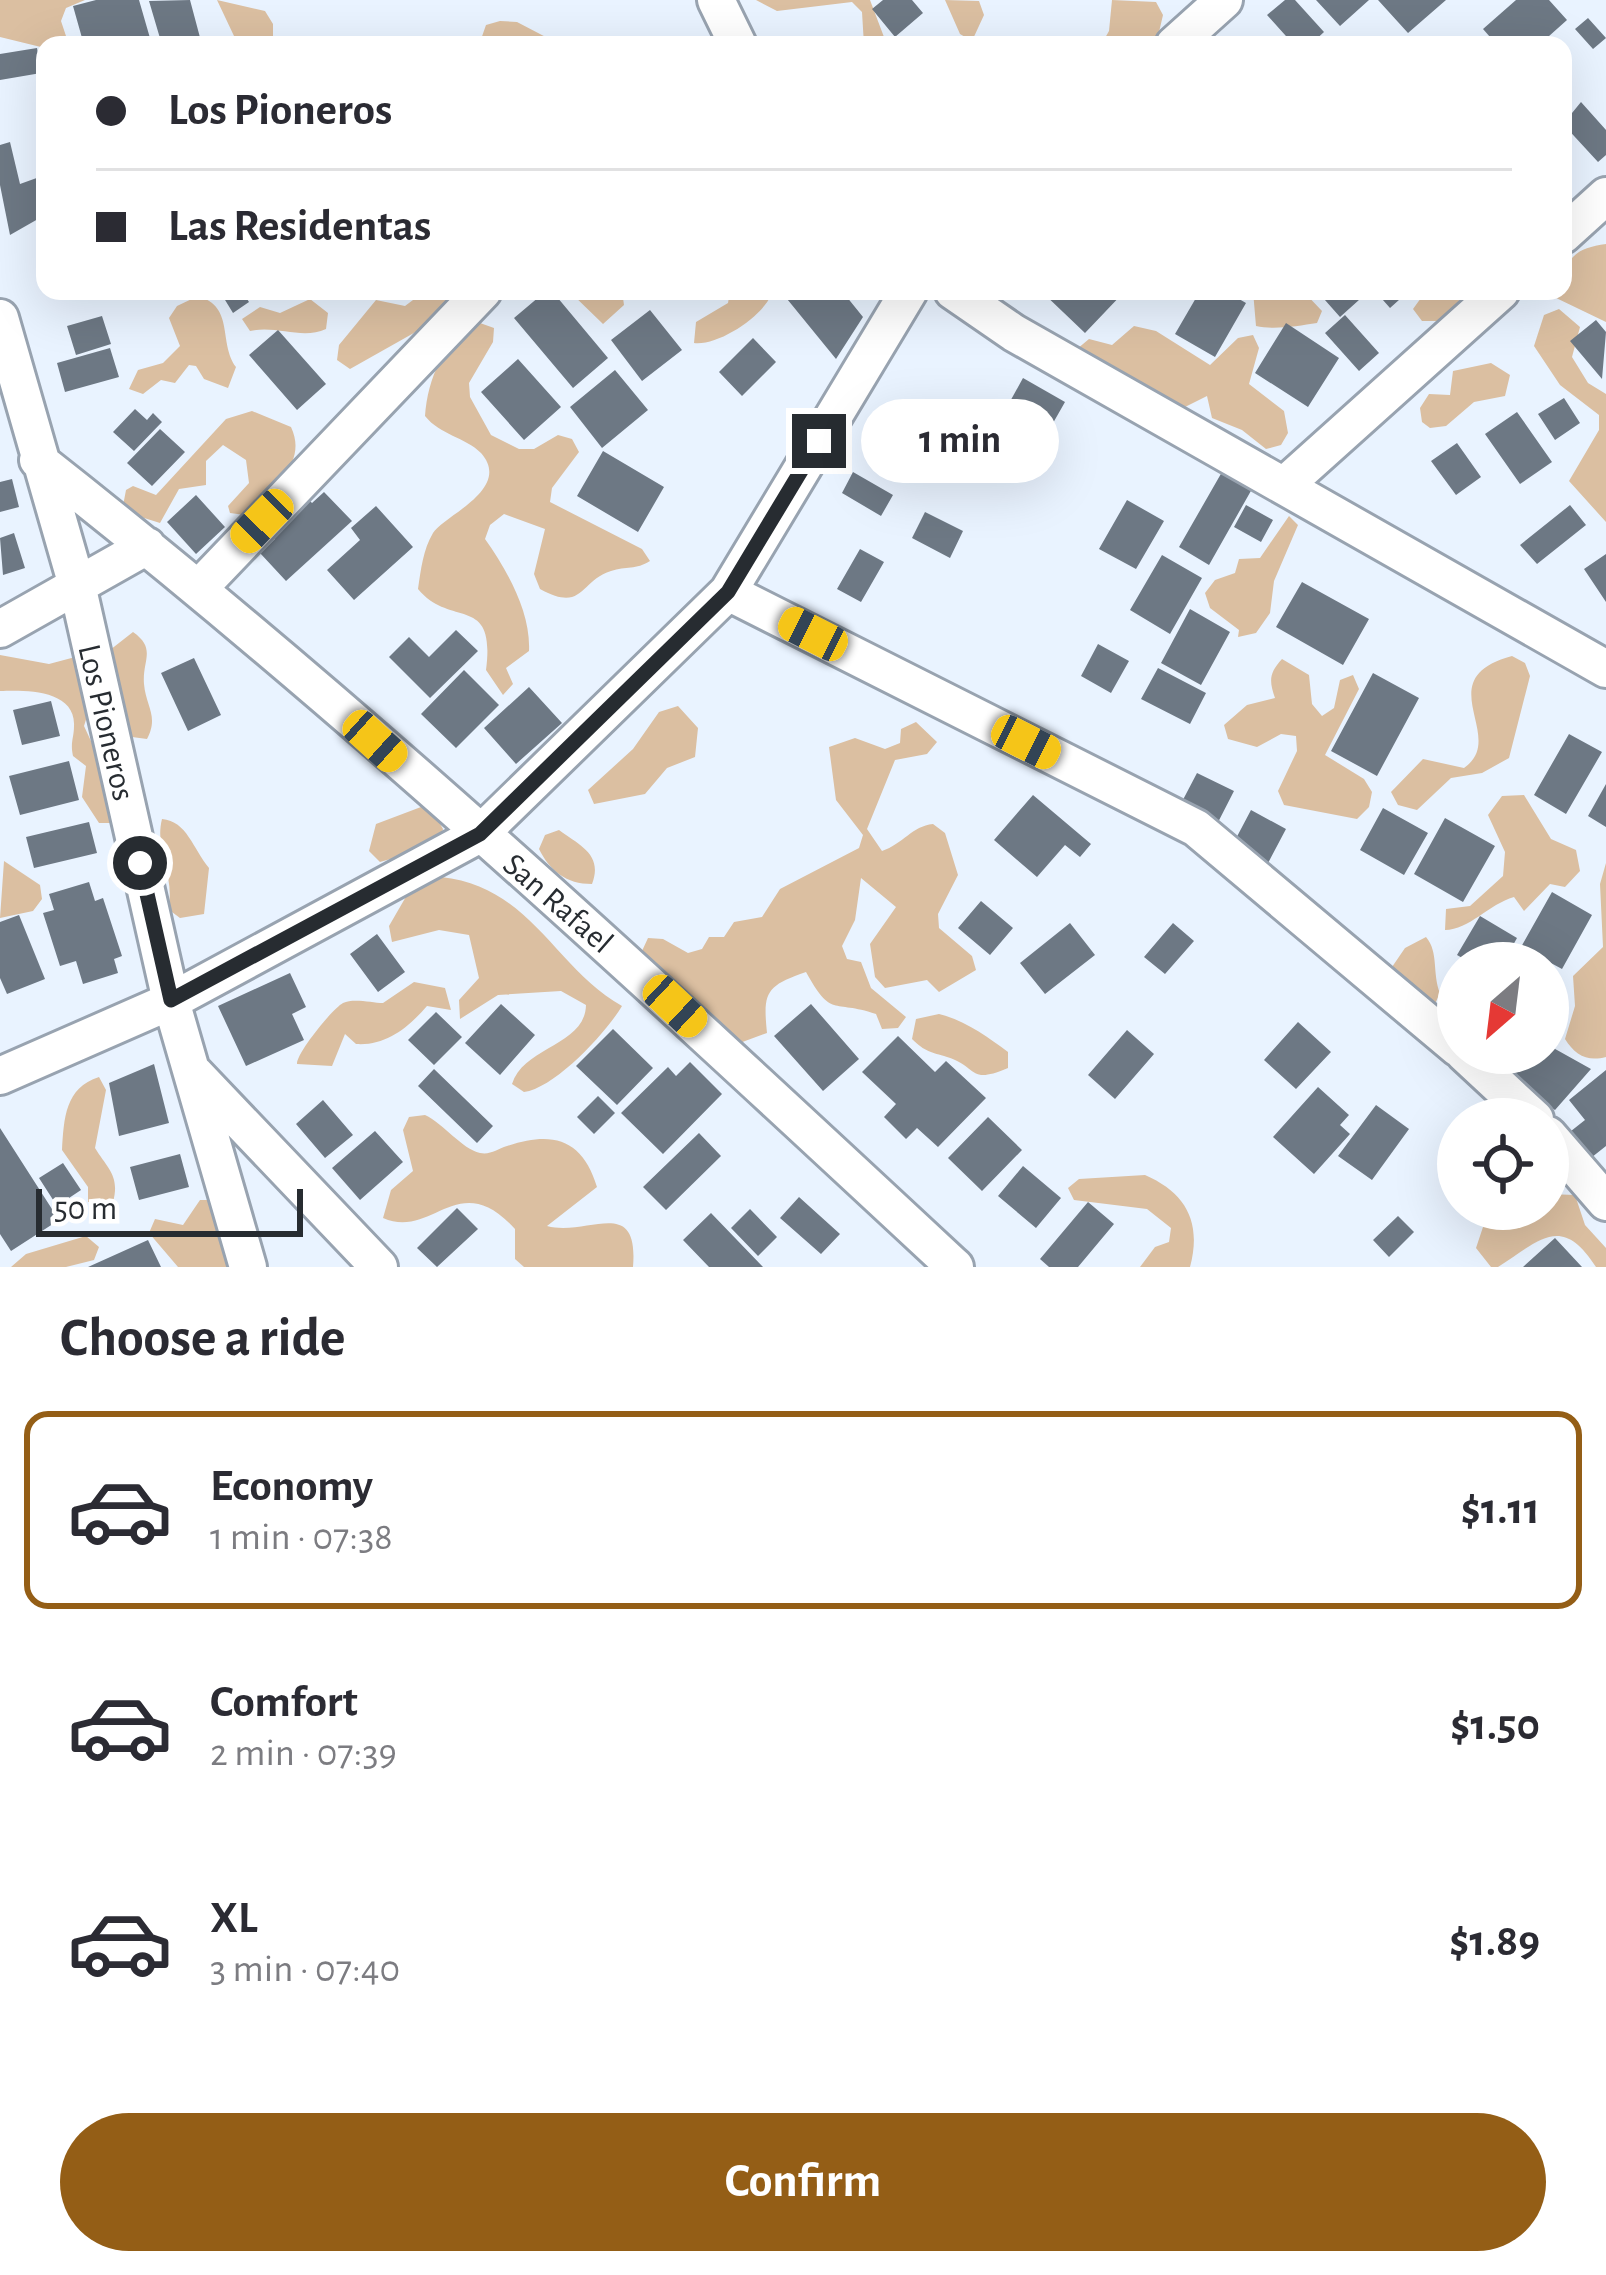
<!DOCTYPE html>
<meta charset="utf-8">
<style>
body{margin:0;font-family:"Alegreya Sans",sans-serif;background:#f2f2f3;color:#2b2b33;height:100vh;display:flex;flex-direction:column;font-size:45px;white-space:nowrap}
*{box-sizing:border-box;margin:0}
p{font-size:39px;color:#7c7c81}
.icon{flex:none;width:66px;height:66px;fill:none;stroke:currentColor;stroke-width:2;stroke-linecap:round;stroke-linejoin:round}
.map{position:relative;height:1267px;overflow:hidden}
.sheet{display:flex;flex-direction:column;background:#fff;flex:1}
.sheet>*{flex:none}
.guide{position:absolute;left:36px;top:36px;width:1536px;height:264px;border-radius:24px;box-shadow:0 12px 48px #0002;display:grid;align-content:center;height:264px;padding:0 60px;background:#fff}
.needle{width:78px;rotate:208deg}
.tools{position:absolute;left:1437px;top:942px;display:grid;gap:24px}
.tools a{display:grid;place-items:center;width:132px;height:132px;border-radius:50%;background:#fff;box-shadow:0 12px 48px #0002;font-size:60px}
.scale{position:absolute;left:36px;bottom:30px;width:267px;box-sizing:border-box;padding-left:12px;border:6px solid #272c31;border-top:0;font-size:33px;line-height:42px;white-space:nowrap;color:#272c31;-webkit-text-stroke:9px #fff;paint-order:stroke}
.end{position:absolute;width:54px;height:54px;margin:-27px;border:15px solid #272c31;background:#fff;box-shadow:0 0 0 6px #fff}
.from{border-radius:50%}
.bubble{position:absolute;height:84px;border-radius:42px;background:#fff;box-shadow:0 12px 48px #0002;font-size:39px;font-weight:600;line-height:84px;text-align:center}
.car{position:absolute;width:36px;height:72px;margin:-36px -18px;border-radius:15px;box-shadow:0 0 9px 3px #0007;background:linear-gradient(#f5c518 24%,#345 0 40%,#f5c518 0 76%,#345 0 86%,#f5c518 0)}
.guide b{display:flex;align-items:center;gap:42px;height:114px;font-size:45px}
.guide b+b{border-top:3px solid #e1e1e2}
.guide i{width:30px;height:30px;background:#2b2b33}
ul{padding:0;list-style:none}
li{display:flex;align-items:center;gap:36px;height:198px;margin:0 24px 18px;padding:0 36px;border:6px solid transparent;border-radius:24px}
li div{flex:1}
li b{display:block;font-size:45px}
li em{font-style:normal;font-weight:600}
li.current{border-color:#945e16}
li>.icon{width:108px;height:108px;stroke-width:1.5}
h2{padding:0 60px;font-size:54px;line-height:144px}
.button{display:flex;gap:24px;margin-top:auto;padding:24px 60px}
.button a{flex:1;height:138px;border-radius:72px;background:#945e16;color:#fff;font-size:48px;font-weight:600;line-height:138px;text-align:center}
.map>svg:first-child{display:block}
</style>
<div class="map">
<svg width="1606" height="1267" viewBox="0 0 1606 1267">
<rect width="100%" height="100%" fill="#e9f3ff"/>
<path fill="#dbbfa1" d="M0 0H85L66 8 61 21 69 45 45 48 0 37Z
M217 0 265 11 273 24V40L251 43 234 36Z
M756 0H870L887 45H864L862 12 852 2 777 11Z
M945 0 979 1 984 15 972 41 960 34Z
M1112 0 1156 2 1163 15 1156 45H1101L1109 31Z
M500 21 517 22 561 45H479L486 25Z
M1606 244V322L1552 296 1563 291C1563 259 1575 248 1606 244Z
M425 291H462L444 316 350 369 337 360 339 345 376 300 405 306Z
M569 291H622L624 305 603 324Z
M730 291 771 295C762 317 718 346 694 343L696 322 728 303Z
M1253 291H1303L1322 311 1317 323C1298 326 1274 330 1256 326Z
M1426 291H1465L1446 321H1422L1413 309Z
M198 296C235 307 218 342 236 367L228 388 204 379 196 366 189 365 175 383 161 380 143 394 129 389 138 370 163 363 180 346 169 318 177 306Z
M310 299 328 313 326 329C302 340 277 325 250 331L242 319 260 307 280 313Z
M1559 309 1580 327 1572 357 1588 383 1606 394V522L1569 481 1599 430V415L1560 385 1534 346 1544 315Z
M480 323 494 328 493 342 469 383 470 397 491 435 519 449H534L558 435 572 439 579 452 552 488 550 502 642 549 650 561C636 570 626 566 611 571 579 581 584 613 540 589L534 574 545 529 504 514 490 525 485 539C507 570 531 612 529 651L506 668 513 684 503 695 486 670C496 593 451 629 418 589 421 569 423 550 433 533 443 516 513 489 481 453 465 437 440 435 425 416 428 378 443 341 480 323Z
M1134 326 1156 331 1210 365 1238 338 1253 335 1259 348 1249 384 1284 411 1288 433 1281 445 1266 449 1242 430 1212 418 1207 396 1173 413 1077 349 1089 339 1112 345Z
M1491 363 1510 375 1505 396 1474 402 1446 426 1430 428 1422 422 1420 408 1429 394 1450 395 1453 371Z
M252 411 291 427C309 465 269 490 245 515L230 513 228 506 249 483 246 460 223 445 206 461V485L179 489 160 523 122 511 126 490 133 486 156 495 226 419Z
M1289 516 1298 525 1274 581 1270 613 1256 633 1238 637 1239 630 1210 608 1205 593 1215 580 1235 573 1239 559 1260 558Z
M133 632C157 649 142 660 144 684 146 707 159 716 147 739L132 737 119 726 110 650Z
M0 655 49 664 79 656 88 713 84 726 109 780 112 823H99L82 797 86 766 73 756C70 742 74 738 74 726 76 689 24 690 0 691Z
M1512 656 1525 663 1530 676 1509 758 1482 773 1451 778 1417 810 1398 805 1391 792 1423 759 1464 768C1509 737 1427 679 1512 656Z
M1282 659 1309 675 1312 704 1322 716 1334 708 1340 680 1353 675 1359 689 1325 755 1364 779 1372 792 1369 807 1357 819 1284 805 1278 791 1297 751 1296 736 1281 734 1257 747 1228 739 1224 725 1247 705 1275 698C1269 681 1269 673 1282 659Z
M678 706 698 728 695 757 667 768 645 794 594 804 588 790 633 749 659 712Z
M916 722 937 742 927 754 895 760 867 829 882 851C903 844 912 826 933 824L945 833 958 875 938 914 939 928 972 956 976 970 939 992 927 980 885 988 875 977 870 944 896 907 861 878 855 920 842 946 847 959 861 962 871 988 906 1017 898 1028 882 1029 876 1014C832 999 832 1019 806 972 765 986 763 993 767 1033L737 1044 649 966 642 951 648 938 663 939 688 953 702 949 709 937H724L734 922 762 917 780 889 859 848 863 835 836 800 829 747 855 738 885 749 900 743 901 729Z
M1524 795 1551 839 1576 850 1580 871 1565 887 1550 884 1524 911 1514 897C1489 904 1469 930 1445 930L1446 909 1470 906 1503 876 1505 852 1488 815 1502 796Z
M421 807 435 815 443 829 439 845 380 862 369 851 376 824Z
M162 819C187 821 193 849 209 868L204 914 180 918 168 909C176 877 154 851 162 819Z
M559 830C581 846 603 855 592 884 566 884 550 871 539 849L545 835Z
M4 861 40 885 42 899 33 911 0 918Z
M1606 863V1057C1587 1062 1575 1055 1565 1039L1575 1006 1573 976 1603 947 1600 884Z
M441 877C532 887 555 969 622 1006 606 1033 555 1088 524 1092L512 1084C524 1046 585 1046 586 1005L561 991 498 995 460 1019 459 1000 479 978 469 935 439 930 392 942 389 926 411 888Z
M1426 937C1439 952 1432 974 1440 993L1434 1006 1399 982 1392 967 1405 948Z
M414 982 445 988 451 1010 427 1006C407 1029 385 1046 356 1044L345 1034 332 1066 297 1064C296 1054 332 1009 343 1003 354 998 372 1003 383 1003Z
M939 1014C964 1020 988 1037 1008 1052V1068C968 1085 979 1067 947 1057 931 1052 925 1052 912 1039L916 1019Z
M99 1077 106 1090 95 1148C108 1169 120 1176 113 1202H88V1187L62 1150C64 1118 65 1088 99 1077Z
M425 1115C444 1124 462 1149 480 1153 491 1155 497 1149 507 1146 554 1130 583 1140 597 1187L547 1226C588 1237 639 1194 633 1267H524L515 1259V1229C458 1166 433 1240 383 1218L391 1190 413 1171 403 1130 409 1117Z
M1145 1175C1186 1193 1202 1222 1190 1267H1140L1155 1247 1169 1242 1171 1228 1147 1209 1074 1200 1068 1188 1079 1179Z
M1548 1194 1575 1195 1585 1225 1606 1248V1267H1596C1562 1214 1541 1239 1498 1267H1491L1476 1248 1485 1221 1498 1209H1548Z
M200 1200H213L235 1267H178L149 1233 155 1219 183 1225Z
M86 1236 99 1247 94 1260 66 1267H11L26 1254Z"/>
<path fill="#6d7884" d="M96 0H139L152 45H84L73 6Z
M190 0 202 45H162L149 1Z
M883 0H912L923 13 895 37 872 9Z
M1285 0H1295L1324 32 1310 45H1294L1267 15Z
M1316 0H1369L1340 26Z
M1378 0H1446L1408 33Z
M1516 0H1549L1567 20 1539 45H1497L1483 29Z
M1588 18 1606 38 1593 49 1575 29Z
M37 48 41 73 0 80V54Z
M1581 102 1606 130V155L1598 162 1563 124Z
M10 142 20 184 45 175V215L10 235 0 185V145Z
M227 291H242L249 302 233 313 222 295Z
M546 291H552L608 358 573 388 514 318Z
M786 291H842L863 317 836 359 783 294Z
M1041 291H1125L1085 333Z
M1200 291H1225L1246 303 1215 357 1175 334Z
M1317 291H1369L1340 317Z
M1375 291H1409L1390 308Z
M650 310 682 350 642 381 611 340Z
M1345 315 1379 353 1359 371 1325 333Z
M102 316 111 344 76 355 67 326Z
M1596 320 1606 332 1602 379 1570 341Z
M1286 323 1339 358 1308 407 1255 373Z
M278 330 326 384 297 410 249 355Z
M753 338 776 362 742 396 719 372Z
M110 348 119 377 65 392 57 363Z
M518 359 561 407 524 440 481 392Z
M615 370 648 410 602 448 570 407Z
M1023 378 1065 402 1032 460 991 436Z
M1564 398 1580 423 1555 440 1538 414Z
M135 409 147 420 153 413 162 422 134 451 113 432Z
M914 409 981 450 962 481 895 440Z
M1517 412 1552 462 1520 484 1485 434Z
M160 429 185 452 152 486 127 463Z
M1457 443 1481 477 1456 495 1431 461Z
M603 451 664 487 638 532 577 496Z
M853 472 893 495 881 516 842 493Z
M1222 472 1252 489 1209 565 1179 547Z
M12 479 19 507 0 512V482Z
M324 492 352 521 286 581 260 553 275 539 266 529 304 495 312 503Z
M196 495 225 527 196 554 167 522Z
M1127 500 1164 521 1136 569 1099 549Z
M1246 505 1273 520 1261 542 1234 527Z
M1570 505 1586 525 1537 564 1520 545Z
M376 506 413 547 354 600 327 570 360 540 351 528Z
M925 512 963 531 950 558 912 538Z
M14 533 25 568 3 575 0 538Z
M860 549 884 562 861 602 837 589Z
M1606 554V602L1584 569Z
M1162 555 1202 578 1170 634 1130 610Z
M1302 582 1369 619 1343 665 1276 627Z
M1190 609 1230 632 1201 685 1161 663Z
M456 630 478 651 430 698 389 657 409 637 429 657Z
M1098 644 1129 661 1111 693 1081 676Z
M194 658 221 715 188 731 161 673Z
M1158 668 1206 693 1190 724 1141 699Z
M464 670 499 705 456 748 421 714Z
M1373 673 1419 698 1377 776 1331 751Z
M529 687 562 723 516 764 484 728Z
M51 701 60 736 22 745 13 710Z
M1569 734 1602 752 1566 814 1534 795Z
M69 761 79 800 20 815 9 776Z
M1197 773 1234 791 1212 834 1175 815Z
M1606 784V827L1588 816Z
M1033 795 1091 844 1080 857 1065 845 1037 877 994 840Z
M1383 808 1428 833 1404 875 1360 850Z
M1251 810 1286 829 1267 865 1232 846Z
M1445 818 1495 846 1463 902 1414 874Z
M89 822 97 853 34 868 26 837Z
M89 882 95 901 103 898 122 956 114 959 118 973 83 984 76 961 60 966 43 913 54 910 49 894Z
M1552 892 1592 915 1562 969 1521 947Z
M981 901 1013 928 990 955 958 928Z
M19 915 45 979 7 994 0 978V922Z
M1480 916 1517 938 1503 963H1471L1457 955Z
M1070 923 1095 955 1045 994 1020 963Z
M1173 923 1194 941 1165 974 1144 957Z
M377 934 405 972 378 992 350 954Z
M290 973 306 1007 292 1014 304 1040 246 1066 218 1006Z
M1548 990 1568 1001 1548 1039Z
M501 1004 535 1035 500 1075 465 1043Z
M811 1004 859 1059 823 1091 774 1036Z
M436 1012 462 1037 434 1065 408 1040Z
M1298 1022 1331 1052 1296 1089 1264 1060Z
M613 1029 653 1068 617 1105 576 1066Z
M1127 1030 1154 1054 1115 1099 1088 1075Z
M898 1036 935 1072 946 1061 986 1098 938 1147 917 1128 906 1139 884 1117 896 1104 862 1072Z
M1548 1045 1591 1069 1555 1110 1471 1053H1548Z
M690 1062 722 1094 663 1154 621 1113 668 1067 676 1076Z
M154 1064 169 1123 119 1136 109 1083Z
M434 1069 493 1126 477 1143 418 1086Z
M1606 1070V1146L1587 1161 1566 1135 1585 1120 1569 1100Z
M1318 1087 1349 1115 1340 1125 1350 1134 1314 1174 1273 1137Z
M598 1096 615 1113 594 1134 577 1117Z
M323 1100 353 1135 325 1158 296 1124Z
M1376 1105 1409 1129 1372 1180 1338 1156Z
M988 1117 1022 1150 982 1191 948 1158Z
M0 1128 59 1220 11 1251 0 1234Z
M375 1131 403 1162 360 1200 332 1168Z
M699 1133 721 1156 666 1210 643 1187Z
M180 1154 189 1187 139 1200 130 1167Z
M63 1163 81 1190 57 1206 39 1178Z
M1023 1166 1061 1198 1036 1228 998 1196Z
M799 1197 840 1234 821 1254 780 1218Z
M1088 1202 1114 1224 1078 1267H1049L1040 1259Z
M457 1208 478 1229 437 1267 417 1248Z
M750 1209 777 1237 758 1256 731 1228Z
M711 1213 763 1267H709L683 1240Z
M1398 1216 1414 1232 1389 1257 1373 1240Z
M1555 1238 1582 1267H1523Z
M148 1240 161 1267H88Z"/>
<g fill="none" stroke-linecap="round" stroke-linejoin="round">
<defs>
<path id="minor" d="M716 0 738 45
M1174 45 1224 0
M1563 235 1606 196
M953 291 1014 333 1606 669
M0 318 78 589 171 1001 248 1267
M38 460C359 712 657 990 955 1267
M1286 484 1501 291
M200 587 483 291
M728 592 1196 828 1458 1048
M0 629 147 546
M1464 1053 1535 1119
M195 1074 379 1267
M0 1076 171 1001 480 834 728 592 909 291
M1548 1135 1606 1202"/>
</defs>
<use href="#minor" stroke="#98a3b0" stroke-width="42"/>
<use href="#minor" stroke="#fff" stroke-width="36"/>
</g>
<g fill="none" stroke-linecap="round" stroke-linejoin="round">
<path stroke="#272c31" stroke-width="15" d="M140 863 171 1000 480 834 728 592 819 441"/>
</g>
<g text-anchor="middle" stroke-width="10" stroke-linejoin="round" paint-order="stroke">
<g font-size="33" fill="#272c31" stroke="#fff">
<text transform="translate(108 722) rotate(77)" y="12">Los Pioneros</text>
<text transform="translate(559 902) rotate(41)" y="12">San Rafael</text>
</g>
</g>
</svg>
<div class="tools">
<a><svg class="needle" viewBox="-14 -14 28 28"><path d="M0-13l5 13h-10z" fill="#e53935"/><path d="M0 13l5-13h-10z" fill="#7c7c81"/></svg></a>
<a><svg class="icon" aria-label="locate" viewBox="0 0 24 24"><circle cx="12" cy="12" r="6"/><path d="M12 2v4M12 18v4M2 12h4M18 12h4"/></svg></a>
</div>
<div class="scale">50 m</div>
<i class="end from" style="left:140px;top:863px"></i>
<i class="end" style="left:819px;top:441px"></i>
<div class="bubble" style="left:861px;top:399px;width:198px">1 min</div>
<i class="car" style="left:262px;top:521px;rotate:224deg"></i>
<i class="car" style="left:813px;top:634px;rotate:297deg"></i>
<i class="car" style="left:375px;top:741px;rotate:132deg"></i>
<i class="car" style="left:1026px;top:742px;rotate:117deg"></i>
<i class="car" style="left:675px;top:1006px;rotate:133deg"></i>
<div class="guide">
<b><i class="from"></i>Los Pioneros</b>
<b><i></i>Las Residentas</b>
</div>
</div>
<section class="sheet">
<h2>Choose a ride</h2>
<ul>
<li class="current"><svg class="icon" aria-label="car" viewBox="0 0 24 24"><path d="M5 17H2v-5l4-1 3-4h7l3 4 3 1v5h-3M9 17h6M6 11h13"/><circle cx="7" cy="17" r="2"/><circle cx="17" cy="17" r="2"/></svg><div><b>Economy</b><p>1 min · 07:38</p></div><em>$1.11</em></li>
<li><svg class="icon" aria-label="car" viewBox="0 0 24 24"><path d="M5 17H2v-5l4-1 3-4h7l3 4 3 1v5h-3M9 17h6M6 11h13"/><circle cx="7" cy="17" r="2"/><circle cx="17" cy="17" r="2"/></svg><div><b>Comfort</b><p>2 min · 07:39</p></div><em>$1.50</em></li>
<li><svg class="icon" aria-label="car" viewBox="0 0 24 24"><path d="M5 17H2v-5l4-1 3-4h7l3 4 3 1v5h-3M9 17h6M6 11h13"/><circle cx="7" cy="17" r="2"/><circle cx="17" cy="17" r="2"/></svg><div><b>XL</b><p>3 min · 07:40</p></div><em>$1.89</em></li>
</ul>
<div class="button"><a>Confirm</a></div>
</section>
